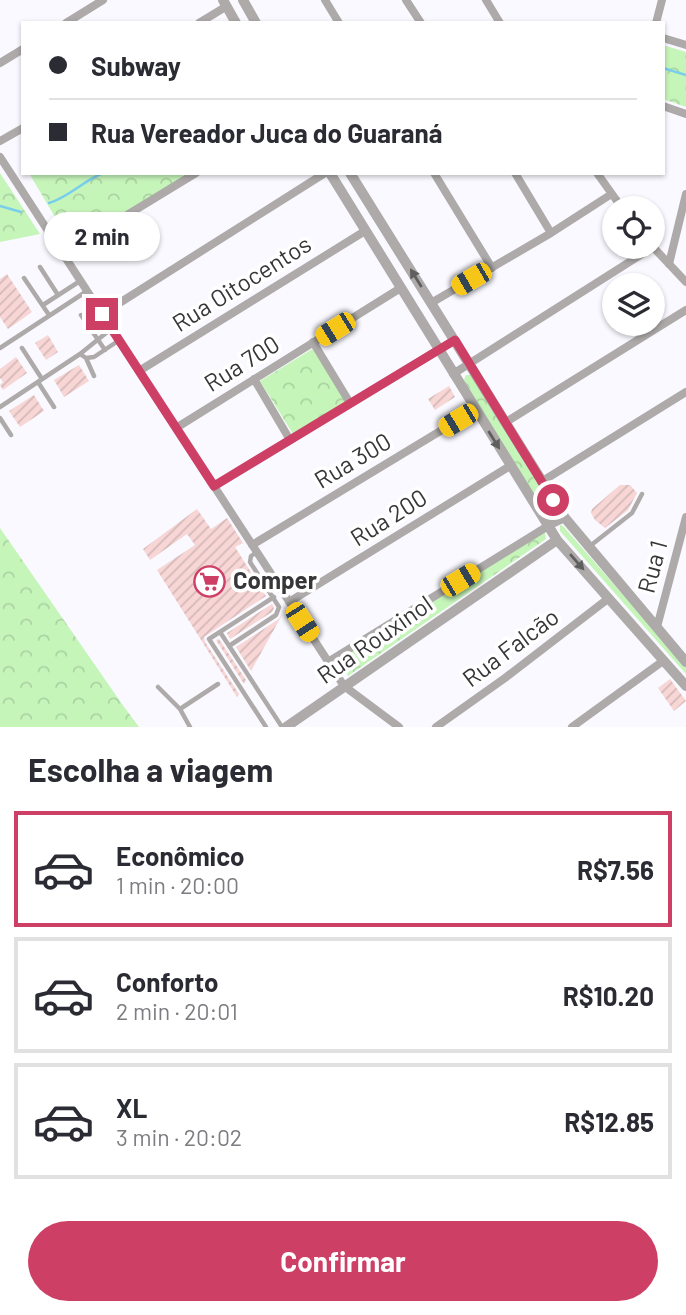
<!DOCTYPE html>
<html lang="pt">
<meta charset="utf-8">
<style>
body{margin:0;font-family:Barlow,sans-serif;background:#f7f7f7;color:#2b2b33;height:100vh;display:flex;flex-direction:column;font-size:26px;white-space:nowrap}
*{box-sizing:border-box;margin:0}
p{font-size:23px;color:#7c7c81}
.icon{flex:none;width:38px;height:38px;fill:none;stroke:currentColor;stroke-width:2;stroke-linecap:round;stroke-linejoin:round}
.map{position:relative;height:727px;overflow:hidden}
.details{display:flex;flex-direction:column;background:#fff;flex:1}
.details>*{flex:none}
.banner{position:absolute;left:21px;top:21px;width:644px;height:154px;border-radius:0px;box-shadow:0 2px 5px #0004;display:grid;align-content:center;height:154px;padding:0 28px;background:#fff}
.controls{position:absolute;left:602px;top:196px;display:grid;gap:14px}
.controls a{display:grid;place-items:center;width:63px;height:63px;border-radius:50%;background:#fff;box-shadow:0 2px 5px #0004;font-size:35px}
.end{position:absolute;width:32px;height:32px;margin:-16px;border:9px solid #ce3f65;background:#fff;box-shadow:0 0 0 4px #fff}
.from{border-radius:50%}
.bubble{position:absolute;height:49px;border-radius:24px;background:#fff;box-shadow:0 2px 5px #0004;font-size:23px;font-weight:700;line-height:49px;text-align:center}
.car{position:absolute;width:21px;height:42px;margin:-21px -10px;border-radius:9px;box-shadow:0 0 5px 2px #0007;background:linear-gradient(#f5c518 24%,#345 0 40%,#f5c518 0 76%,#345 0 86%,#f5c518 0)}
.banner b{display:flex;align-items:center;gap:24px;height:66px;font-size:26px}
.banner b+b{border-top:2px solid #e1e1e2}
.banner i{width:18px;height:18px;background:#2b2b33}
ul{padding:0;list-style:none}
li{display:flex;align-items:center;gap:21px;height:116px;margin:0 14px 10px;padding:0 14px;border:4px solid #e1e1e2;border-radius:0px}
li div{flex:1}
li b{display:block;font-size:26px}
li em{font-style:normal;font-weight:700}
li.active{border-color:#ce3f65}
li>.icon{width:63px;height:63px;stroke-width:1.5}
h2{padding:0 28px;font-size:32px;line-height:84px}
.primary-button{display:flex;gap:14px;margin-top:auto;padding:14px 28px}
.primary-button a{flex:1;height:80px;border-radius:42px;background:#ce3f65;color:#fff;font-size:28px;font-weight:700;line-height:80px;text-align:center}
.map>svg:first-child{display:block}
</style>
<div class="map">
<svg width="686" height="727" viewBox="0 0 686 727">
<defs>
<pattern id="forest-crowns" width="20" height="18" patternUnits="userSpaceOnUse" patternTransform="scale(1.75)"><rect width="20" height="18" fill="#c6f5ba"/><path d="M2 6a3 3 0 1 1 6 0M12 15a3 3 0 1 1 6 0" fill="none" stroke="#abd3a1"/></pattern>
<pattern id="building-hatch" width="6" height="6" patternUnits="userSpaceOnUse" patternTransform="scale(1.75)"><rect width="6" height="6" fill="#f7d6d5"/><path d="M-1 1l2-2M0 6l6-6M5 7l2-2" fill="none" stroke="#d4b8b8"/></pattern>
</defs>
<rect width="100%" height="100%" fill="#f9f9ff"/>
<path fill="#c6f5ba" d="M560 525 563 526 686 667V674L560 531Z"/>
<path fill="url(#forest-crowns)" d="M663 45 686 52V107L663 99Z
M0 173 40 234 0 242Z
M29 173H191L72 246Z
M314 348 346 401 293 434 260 381Z
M466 375H470L484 390 556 514 557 518 550 522 464 380Z
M0 528 122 704 139 727H0Z
M545 532 546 539 348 676 337 660Z"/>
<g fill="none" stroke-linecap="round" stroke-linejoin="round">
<path stroke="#79ceec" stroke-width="2.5" d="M663 68 686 75
M49 203C69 197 83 181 103 173
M0 206 21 212"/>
</g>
<path fill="url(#building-hatch)" d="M7 274 32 312 8 329 0 317V279Z
M48 335 58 352 46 360 35 343Z
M16 357 27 373 3 390 0 385 3 382 0 378V369Z
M79 365 89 381 64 397 54 380Z
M449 386 455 397 435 410 428 399Z
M34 395 44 411 20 427 9 411Z
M620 485H630L637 493 628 510 605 528 595 520 591 513 592 509Z
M197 509 211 529 227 518 243 543 235 547 266 596 204 637 205 642 239 694 237 697 157 570 195 545 187 534 150 560 143 549Z
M272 604 274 608 272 612 230 639 227 633Z
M282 614V615L251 671 236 647 279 619Z
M219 639 246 680 244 684 216 640Z
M670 679 686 701 674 711 658 688Z"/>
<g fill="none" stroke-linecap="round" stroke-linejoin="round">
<path stroke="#adaaa9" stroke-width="4.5" d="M40 267 58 295
M24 278 49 315
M43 305 80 281
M81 315 105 350
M0 348 87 291
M22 348 42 379
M80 354 86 358 94 357 118 341
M86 358 94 376
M38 382 54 407
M0 407 80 354 111 329
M0 418 11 435
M590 546 632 513 642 494
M220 632 282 727
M229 646 276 615 279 607 250 562 251 556 257 552
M158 687 180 709 190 727
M180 709 218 684
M266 727 209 639 274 597"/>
<path stroke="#adaaa9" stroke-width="8" d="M325 0 339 23
M406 0 421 23
M486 0 500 23
M66 23 103 0
M199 23 227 6
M656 23 662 0
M663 38 686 45
M0 63 23 49
M663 106 686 114
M0 141 23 128
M0 157 344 686 399 727
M434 173 492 268
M515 173 551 233
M597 173 622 208
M653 247 686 282
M63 254 196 173
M669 264 686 194
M431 303 551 233 610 195
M102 314 325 173
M313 342 350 403
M139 371 365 231
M453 374 653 247
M254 379 290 440
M506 422 686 310
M176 428 399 289
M541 482 686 392
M214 486 455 340
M252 545 475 410
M289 602 510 466
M657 627 686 517
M328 662 548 526 565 518
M436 727 505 678 609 598
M572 727 663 661"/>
<path stroke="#adaaa9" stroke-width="10" d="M223 0 236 23
M243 0 256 23
M330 173 557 540 686 686
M350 173 565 518 686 662
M286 727 557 540"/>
</g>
<defs><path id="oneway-solid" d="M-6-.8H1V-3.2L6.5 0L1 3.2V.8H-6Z" transform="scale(1.75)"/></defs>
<g fill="#605f60">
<use href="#oneway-solid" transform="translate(416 278) rotate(-122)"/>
<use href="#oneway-solid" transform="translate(494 440) rotate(58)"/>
<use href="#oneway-solid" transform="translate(577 562) rotate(49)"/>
</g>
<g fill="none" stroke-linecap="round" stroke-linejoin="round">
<path stroke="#ce3f65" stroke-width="9" d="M102 314 214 486 455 340 553 500"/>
</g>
<defs>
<symbol id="supermarket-ring" viewBox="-11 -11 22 22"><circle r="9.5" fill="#fff" stroke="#ce3f65" stroke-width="1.5"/><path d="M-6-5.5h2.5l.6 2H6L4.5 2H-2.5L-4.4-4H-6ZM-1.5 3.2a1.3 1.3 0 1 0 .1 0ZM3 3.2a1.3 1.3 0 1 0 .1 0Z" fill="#ce3f65"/></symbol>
</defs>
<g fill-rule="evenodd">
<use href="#supermarket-ring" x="192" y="564" width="35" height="35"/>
</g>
<g text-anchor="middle" stroke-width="7" stroke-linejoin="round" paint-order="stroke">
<g font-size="24" fill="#363638" stroke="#fff">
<text transform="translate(242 284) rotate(-32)" y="8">Rua Oitocentos</text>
<text transform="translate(242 364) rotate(-32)" y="8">Rua 700</text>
<text transform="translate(353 461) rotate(-31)" y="8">Rua 300</text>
<text transform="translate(389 518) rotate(-32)" y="8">Rua 200</text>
<text transform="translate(653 567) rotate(-75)" y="8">Rua 1</text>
<text transform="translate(375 640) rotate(-35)" y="8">Rua Rouxinol</text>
<text transform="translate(511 648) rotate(-37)" y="8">Rua Falcão</text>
</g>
<g font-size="24" font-weight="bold" fill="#363638" stroke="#fff" text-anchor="start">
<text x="233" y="589">Comper</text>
</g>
</g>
</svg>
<div class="controls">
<a><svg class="icon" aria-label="locate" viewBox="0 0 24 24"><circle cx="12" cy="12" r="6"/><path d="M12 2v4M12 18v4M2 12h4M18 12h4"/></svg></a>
<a><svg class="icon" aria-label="layers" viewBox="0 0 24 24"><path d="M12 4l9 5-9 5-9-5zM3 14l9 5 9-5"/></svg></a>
</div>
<i class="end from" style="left:553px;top:500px"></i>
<i class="end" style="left:102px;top:314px"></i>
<div class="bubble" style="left:44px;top:212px;width:116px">2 min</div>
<i class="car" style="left:471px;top:279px;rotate:240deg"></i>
<i class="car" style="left:335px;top:329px;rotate:238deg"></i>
<i class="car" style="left:458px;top:420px;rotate:239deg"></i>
<i class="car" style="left:460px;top:580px;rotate:59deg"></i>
<i class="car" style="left:302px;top:622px;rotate:147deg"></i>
<div class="banner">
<b><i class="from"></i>Subway</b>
<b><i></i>Rua Vereador Juca do Guaraná</b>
</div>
</div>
<section class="details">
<h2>Escolha a viagem</h2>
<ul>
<li class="active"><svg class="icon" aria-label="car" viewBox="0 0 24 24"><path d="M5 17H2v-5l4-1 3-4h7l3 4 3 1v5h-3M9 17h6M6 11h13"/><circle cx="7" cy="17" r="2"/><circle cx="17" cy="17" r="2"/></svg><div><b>Econômico</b><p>1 min · 20:00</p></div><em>R$7.56</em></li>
<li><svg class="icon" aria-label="car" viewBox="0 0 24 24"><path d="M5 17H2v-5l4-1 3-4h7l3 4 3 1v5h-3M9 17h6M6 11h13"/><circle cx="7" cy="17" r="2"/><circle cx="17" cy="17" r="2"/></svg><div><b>Conforto</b><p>2 min · 20:01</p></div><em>R$10.20</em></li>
<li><svg class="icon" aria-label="car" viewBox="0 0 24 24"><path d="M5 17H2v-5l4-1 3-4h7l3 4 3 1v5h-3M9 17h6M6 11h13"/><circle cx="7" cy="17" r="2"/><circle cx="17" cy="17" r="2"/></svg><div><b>XL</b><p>3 min · 20:02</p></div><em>R$12.85</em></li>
</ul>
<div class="primary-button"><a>Confirmar</a></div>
</section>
